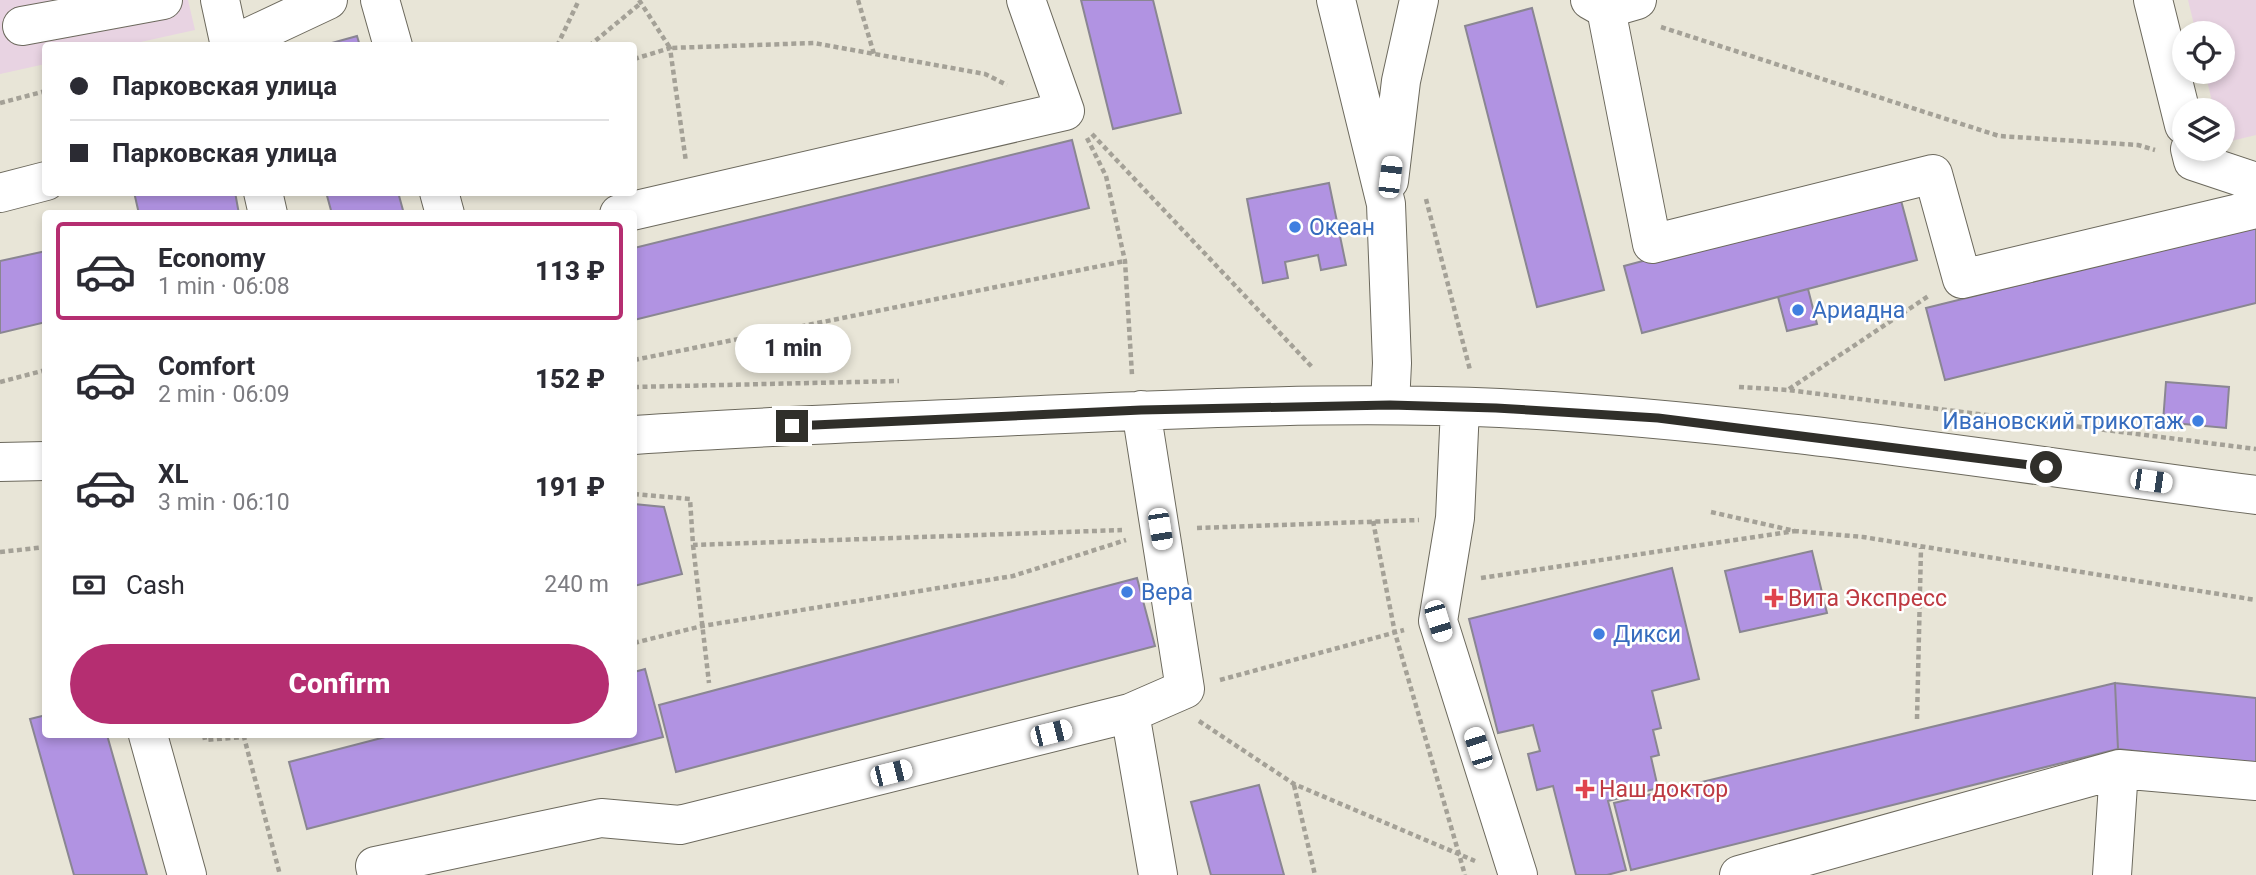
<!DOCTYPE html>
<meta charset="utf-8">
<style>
body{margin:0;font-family:Roboto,sans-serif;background:#f7f7f7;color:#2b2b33;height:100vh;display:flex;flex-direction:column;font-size:26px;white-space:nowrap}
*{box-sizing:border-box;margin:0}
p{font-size:23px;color:#7c7c81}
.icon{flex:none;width:38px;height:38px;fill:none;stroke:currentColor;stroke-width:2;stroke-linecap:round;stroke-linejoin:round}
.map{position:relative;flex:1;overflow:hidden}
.panel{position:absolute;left:42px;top:210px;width:595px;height:528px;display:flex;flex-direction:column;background:#fff;border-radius:7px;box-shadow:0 4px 10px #0003}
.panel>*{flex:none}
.hud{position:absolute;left:42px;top:42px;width:595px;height:154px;border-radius:7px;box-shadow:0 4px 10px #0003;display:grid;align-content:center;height:154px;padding:0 28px;background:#fff}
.buttons{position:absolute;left:2172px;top:21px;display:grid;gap:14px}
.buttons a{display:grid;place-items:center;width:63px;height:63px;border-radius:50%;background:#fff;box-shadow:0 4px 10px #0003;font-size:35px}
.end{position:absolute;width:32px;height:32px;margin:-16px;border:9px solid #302f2a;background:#fff;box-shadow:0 0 0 4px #fff}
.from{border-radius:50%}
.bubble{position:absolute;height:49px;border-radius:24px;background:#fff;box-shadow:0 4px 10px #0003;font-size:23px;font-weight:800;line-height:49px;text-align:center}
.car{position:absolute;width:21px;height:42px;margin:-21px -10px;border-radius:9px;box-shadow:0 0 5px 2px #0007;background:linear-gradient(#fff 24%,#345 0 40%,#fff 0 76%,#345 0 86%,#fff 0)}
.hud b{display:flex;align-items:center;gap:24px;height:66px;font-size:26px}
.hud b+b{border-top:2px solid #e1e1e2}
.hud i{width:18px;height:18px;background:#2b2b33}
ul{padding:12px 0 0;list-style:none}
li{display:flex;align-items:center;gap:21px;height:98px;margin:0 14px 10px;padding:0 14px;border:4px solid transparent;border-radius:7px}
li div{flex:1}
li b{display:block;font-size:26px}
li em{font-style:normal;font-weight:800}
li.on{border-color:#b52e71}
li>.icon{width:63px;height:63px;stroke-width:1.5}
.pay{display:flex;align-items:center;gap:18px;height:77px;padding:0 28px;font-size:26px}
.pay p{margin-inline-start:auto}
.button{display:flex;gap:14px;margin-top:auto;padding:14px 28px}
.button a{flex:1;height:80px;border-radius:42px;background:#b52e71;color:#fff;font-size:28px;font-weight:800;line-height:80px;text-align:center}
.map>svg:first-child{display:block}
</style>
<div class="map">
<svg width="2256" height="875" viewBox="0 0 2256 875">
<rect width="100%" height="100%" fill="#e8e5d7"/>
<path fill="#e8d3e2" d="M0 0H188L195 30 127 45 46 46 45 64 0 74Z
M2188 0H2256V135L2223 143 2222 110H2214L2205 72H2222V33H2196Z"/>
<path fill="#b193e2" stroke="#8a8692" stroke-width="2" d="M1081 0H1153L1181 113 1113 129Z
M1532 8 1604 290 1537 307 1465 26Z
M357 36 360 46H321Z
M1072 140 1089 208 634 320V248Z
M1329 183 1346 265 1321 270 1318 255 1285 262 1288 278 1263 283 1247 199Z
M134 192H235L239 214H139Z
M326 192H398L404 214H332Z
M1899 193 1917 260 1642 333 1624 266Z
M2256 226V303L1945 380 1926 308Z
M46 251V322L0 333V261Z
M1808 289 1817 324 1787 331 1778 297Z
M2166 382 2229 387 2226 428 2163 422Z
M634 504 664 507 682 574 634 586Z
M1812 551 1827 613 1740 632 1725 571Z
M1672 568 1699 679 1652 691 1661 728 1653 730 1659 755 1651 757 1658 788 1608 801 1626 870 1607 875H1576L1553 786 1537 790 1528 754 1540 751 1533 725 1498 733 1469 619Z
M1137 578 1155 646 676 772 659 705Z
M645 669 663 737 307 829 289 762 393 735H634V672Z
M2115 683 2256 698V765L2118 749Z
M2115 683 2118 749 1631 870 1614 803Z
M46 715V735H107L147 875H74L30 719Z
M1259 785 1284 875H1211L1191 802Z"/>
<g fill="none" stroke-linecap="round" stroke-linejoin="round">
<defs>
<path id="minor" d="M220 0 230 46
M380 0 393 46
M1336 0 1386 204 1392 363 1390 405
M1590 0 1606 9 1652 244 1933 174 1962 279 2256 209
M2153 0 2184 125
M1606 9 1637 0
M22 26 163 0
M230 46 328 0
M2190 149 2193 161 2256 182
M1389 181 1401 81 1419 0
M263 192 268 214
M439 192 445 214
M0 193 46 181
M619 214 1065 111 1026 0
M1460 408 1455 518 1438 621 1518 875
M634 435C761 426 890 422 1018 416 1178 409 1340 401 1500 408 1754 421 2005 462 2256 495
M0 462 46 461
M1130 713 1158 875
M148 735 187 875
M377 875 375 866 601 818 680 825 1130 713 1185 689 1141 410
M1739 875 2119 769 2256 781
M2112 875 2119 769"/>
</defs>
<use href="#minor" stroke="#6c695d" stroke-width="40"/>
<path stroke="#a4a197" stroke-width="4.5" stroke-dasharray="5 3.5" stroke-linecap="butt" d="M639 0 670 48 814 43 985 74 1007 85
M858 0 874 54
M1661 27 1999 136 2138 145 2155 150
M557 46 579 0
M589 46 641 3
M634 59 670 48 686 162
M0 103 46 91
M1092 134 1312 367
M1087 138 1106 176 1125 261 1132 375
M1426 199 1470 370
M634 360 1125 261
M0 382 46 370
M634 387 899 381
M1739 387 1788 390 2256 449
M1789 389 1930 295
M634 494 690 499 693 545 1122 530
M1711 512 1795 531 1863 537 2256 600
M1373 521 1395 633 1465 875
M1197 528 1419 520
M693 545 709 683
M0 552 46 547
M1481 578 1795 531
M634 643 702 626 1013 576 1126 540
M1220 680 1404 630
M1917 719 1921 548
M1199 721 1294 784 1475 861
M204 735 205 740 244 737 280 875
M1294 785 1315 875"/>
<use href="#minor" stroke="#fff" stroke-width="38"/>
</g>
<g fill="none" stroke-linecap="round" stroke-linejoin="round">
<path stroke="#302f2a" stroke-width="9" d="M792 426 1141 410 1390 405 1496 408 1658 418 2046 467"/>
</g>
<g fill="#3f7fe0" stroke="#fff" stroke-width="2.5">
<circle cx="1295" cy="227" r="7"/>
<circle cx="1798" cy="310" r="7"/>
<circle cx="2198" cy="421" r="7"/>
<circle cx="1127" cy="592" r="7"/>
<circle cx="1599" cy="634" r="7"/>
</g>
<g fill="#e0444e" stroke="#fff" stroke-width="2.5">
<path d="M1770.5 587.5h7v7h7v7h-7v7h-7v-7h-7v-7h7z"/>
<path d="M1581.5 778.5h7v7h7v7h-7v7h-7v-7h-7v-7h7z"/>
</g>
<g text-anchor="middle" stroke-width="5" stroke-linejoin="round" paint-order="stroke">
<g font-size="23" fill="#366cbe" stroke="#fff" text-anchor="start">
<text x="1309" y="235">Океан</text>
<text x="1812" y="318">Ариадна</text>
<text x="2184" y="429" text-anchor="end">Ивановский трикотаж</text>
<text x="1141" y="600">Вера</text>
<text x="1613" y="642">Дикси</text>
</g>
<g font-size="23" fill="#be3a42" stroke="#fff" text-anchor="start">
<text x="1788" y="606">Вита Экспресс</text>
<text x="1599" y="797">Наш доктор</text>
</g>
</g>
</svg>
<div class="buttons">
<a><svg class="icon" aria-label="locate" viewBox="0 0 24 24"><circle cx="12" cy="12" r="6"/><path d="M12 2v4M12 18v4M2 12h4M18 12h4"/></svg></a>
<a><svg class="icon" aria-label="layers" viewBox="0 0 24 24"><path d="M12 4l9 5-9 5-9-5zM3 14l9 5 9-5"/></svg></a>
</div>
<i class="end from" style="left:2046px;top:467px"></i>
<i class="end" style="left:792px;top:426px"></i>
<div class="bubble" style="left:735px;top:324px;width:116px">1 min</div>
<i class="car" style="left:1390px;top:177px;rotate:7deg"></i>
<i class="car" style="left:2151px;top:481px;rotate:98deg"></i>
<i class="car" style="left:1160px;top:529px;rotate:171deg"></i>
<i class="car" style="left:1438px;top:621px;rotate:163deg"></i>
<i class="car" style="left:1051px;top:733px;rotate:76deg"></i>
<i class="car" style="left:1478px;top:748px;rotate:342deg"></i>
<i class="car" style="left:891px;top:773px;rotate:76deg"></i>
<div class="hud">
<b><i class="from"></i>Парковская улица</b>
<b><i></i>Парковская улица</b>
</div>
<section class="panel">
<ul>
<li class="on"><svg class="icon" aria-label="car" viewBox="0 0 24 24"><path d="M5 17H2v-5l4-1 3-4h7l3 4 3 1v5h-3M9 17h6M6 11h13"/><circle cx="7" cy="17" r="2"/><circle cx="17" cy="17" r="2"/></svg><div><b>Economy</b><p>1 min · 06:08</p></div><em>113 ₽</em></li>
<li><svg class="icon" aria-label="car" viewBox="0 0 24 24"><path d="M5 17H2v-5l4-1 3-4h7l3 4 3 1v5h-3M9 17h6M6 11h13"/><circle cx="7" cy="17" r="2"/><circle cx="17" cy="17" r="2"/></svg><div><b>Comfort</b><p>2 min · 06:09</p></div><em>152 ₽</em></li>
<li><svg class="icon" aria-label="car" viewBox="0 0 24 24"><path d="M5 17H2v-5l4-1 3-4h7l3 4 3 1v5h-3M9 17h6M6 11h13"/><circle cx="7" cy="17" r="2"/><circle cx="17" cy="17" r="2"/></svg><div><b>XL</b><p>3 min · 06:10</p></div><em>191 ₽</em></li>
</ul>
<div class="pay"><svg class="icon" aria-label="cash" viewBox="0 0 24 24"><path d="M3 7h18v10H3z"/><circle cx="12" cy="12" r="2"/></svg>Cash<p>240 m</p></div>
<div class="button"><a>Confirm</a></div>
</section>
</div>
